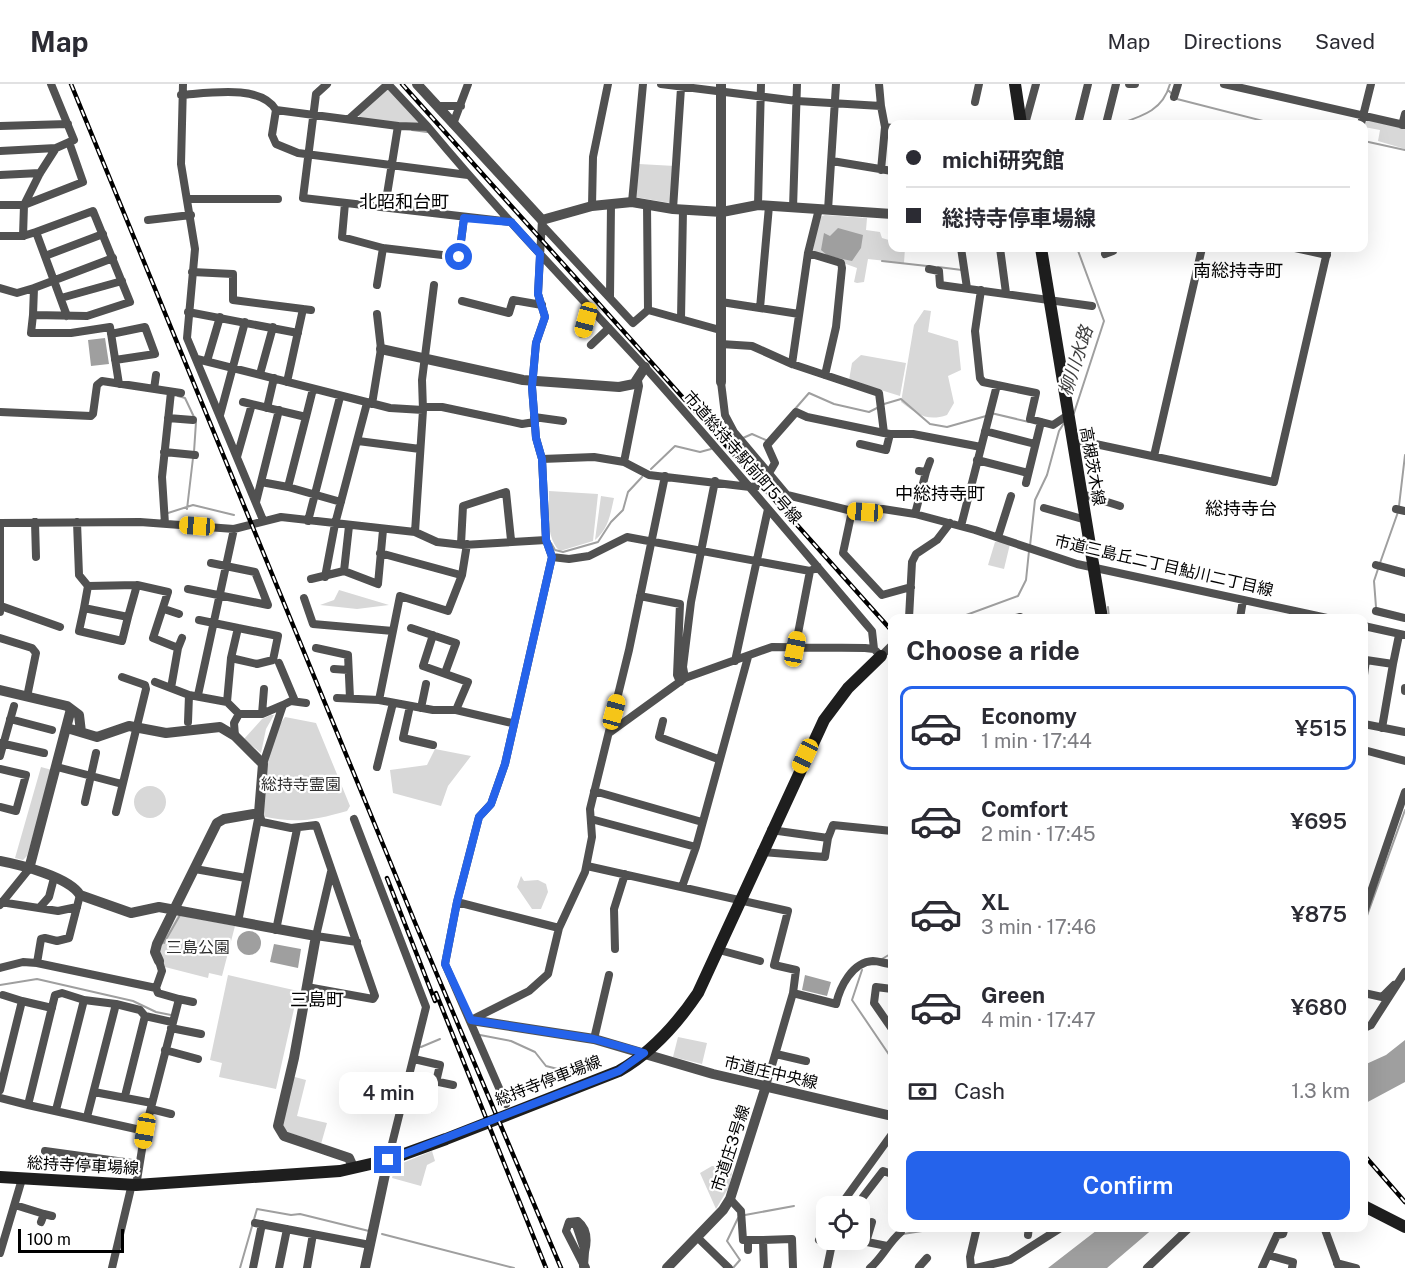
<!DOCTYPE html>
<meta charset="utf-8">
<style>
body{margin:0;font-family:"Public Sans","Noto Sans JP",sans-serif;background:#f7f7f7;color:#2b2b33;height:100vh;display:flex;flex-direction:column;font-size:22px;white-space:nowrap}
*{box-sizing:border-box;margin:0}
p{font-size:20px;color:#7c7c81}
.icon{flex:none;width:33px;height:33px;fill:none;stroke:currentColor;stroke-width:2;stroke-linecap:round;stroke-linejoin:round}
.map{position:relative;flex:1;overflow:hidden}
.drawer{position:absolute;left:888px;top:530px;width:480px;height:618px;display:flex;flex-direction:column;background:#fff;border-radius:12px;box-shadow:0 6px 24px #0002}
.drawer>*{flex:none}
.banner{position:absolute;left:888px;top:36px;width:480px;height:132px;border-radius:12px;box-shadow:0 6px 24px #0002;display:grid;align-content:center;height:132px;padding:0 18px;background:#fff}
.buttons{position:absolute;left:816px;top:1112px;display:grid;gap:12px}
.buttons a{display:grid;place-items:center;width:54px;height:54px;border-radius:12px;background:#fff;box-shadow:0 6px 24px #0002;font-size:30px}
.scale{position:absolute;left:18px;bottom:15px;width:106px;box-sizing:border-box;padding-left:6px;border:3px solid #000;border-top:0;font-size:16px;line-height:21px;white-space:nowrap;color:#000;-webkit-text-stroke:4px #fff;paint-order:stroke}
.end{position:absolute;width:27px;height:27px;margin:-14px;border:8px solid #2563eb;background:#fff;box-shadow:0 0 0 3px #fff}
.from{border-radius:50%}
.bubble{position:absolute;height:42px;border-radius:12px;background:#fff;box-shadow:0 6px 24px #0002;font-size:20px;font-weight:600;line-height:42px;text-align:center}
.car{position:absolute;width:18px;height:36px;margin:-18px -9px;border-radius:8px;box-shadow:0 0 4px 2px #0007;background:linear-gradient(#f5c518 24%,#345 0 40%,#f5c518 0 76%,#345 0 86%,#f5c518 0)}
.banner b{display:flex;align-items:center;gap:21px;height:57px;font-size:22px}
.banner b+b{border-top:2px solid #e1e1e2}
.banner i{width:15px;height:15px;background:#2b2b33}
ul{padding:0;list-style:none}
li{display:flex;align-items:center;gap:18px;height:84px;margin:0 12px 9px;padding:0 6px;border:3px solid transparent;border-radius:12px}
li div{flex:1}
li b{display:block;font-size:22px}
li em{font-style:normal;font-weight:600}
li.active{border-color:#2563eb}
li>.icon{width:54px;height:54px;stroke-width:1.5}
h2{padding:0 18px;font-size:27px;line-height:72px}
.pay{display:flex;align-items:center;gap:15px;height:66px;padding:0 18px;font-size:22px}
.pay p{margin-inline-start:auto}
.primary-button{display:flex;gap:12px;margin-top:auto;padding:12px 18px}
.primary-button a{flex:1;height:69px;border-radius:12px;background:#2563eb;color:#fff;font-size:24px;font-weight:600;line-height:69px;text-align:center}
header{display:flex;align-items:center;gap:36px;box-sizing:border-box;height:84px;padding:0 30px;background:#fff;border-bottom:2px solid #e1e1e2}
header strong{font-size:28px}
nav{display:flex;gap:33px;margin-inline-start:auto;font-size:21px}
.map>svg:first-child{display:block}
</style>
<header>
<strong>Map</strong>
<nav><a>Map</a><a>Directions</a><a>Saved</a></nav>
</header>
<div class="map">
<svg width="1405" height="1184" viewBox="0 0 1405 1184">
<rect width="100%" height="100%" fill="#fff"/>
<path fill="#d8d8d8" d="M386 5 389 6 419 38 418 42 360 34 358 31Z
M1368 34 1405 44V65L1378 57 1380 46 1364 43Z
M639 80 675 82 670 119 635 113Z
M825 131 867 134 866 146 880 148 882 154 892 157V164H905L904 179 868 175 864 198 857 199 854 198 857 184 810 167 820 133Z
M924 226 931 227 928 248 958 257 961 286 948 292 954 319 947 331C927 338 917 330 901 318L914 241Z
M861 271 906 279 900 312 849 296 852 279Z
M549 407 598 410 593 457 560 467C545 454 549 425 549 407Z
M601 412 614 414C610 431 609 444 595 456Z
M1000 457 1010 460 1004 485 988 481 995 458Z
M339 506 389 521 357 525 320 521 334 516Z
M271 631H274L266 645 261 669 244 655 262 635Z
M285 633 316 639 350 722 347 727C315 736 296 740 262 732 265 701 265 659 285 633Z
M435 665 471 672 448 702 441 722 393 709 390 686 427 681Z
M41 683 52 686 27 772 23 776 15 774Z
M134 718a16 16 0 1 1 32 0a16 16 0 1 1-32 0Z
M521 792 524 797 538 796 546 800 548 808 541 825H532L517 803Z
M178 831 235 842 222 892 209 889 208 894 165 883 159 865Z
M228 891 298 907 276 1005 219 993 222 979 210 976Z
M678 953 707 959 702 980 673 973Z
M291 992 306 996 297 1032 327 1039 321 1060 285 1047 280 1035Z
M432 1067 435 1077 427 1081 421 1102 392 1094 395 1082Z
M712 1082 733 1085 729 1103 716 1125 700 1089Z"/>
<path fill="#9f9f9f" d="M838 144 863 151 861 164 852 177 828 172 821 166 824 149 830 152Z
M105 254 109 280 91 282 88 256Z
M237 859a12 12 0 1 1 24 0a12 12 0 1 1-24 0Z
M274 860 301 865 298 884 270 878Z
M805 891 831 898 827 912 802 906Z
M1405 956V998L1364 1020V981L1386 971Z
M1101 1143H1155L1107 1184H1048Z"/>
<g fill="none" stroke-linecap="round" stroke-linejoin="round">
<path stroke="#9f9f9f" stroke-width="2" d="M1168 6 1173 11
M1177 15 1275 40
M1119 40C1143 32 1163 26 1170 0
M412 46 427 48
M1364 57 1405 66
M882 177 927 182
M938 183 962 186
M178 312 185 314 194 333
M884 320 901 315 930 340 947 343 986 332
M795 325 809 309 834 320 869 328 879 323
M991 329 1029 338
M1074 329 1104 237 1077 164
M743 354 752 350 768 357
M194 368 196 338
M651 385 675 362 700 368 711 365
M1399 422 1405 371
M187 425 193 374
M168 429 193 421 234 431
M551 459 555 466 563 468 598 458 611 438 623 426 628 408 642 393
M1030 462 1035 416 1047 391 1059 347 1064 339
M1380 479 1398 428
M1108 523 1109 534
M1376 523 1374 497 1378 485
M958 534 1018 512 1026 496 1029 467
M1364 840 1405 726
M164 859 180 831
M882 875 892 869
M862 886 852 916 892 975
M0 901 37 895 133 917 156 928 171 931
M480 951 511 957 535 968 546 982 581 991
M421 963 440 955
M53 1072 136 1084
M745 1131 794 1122
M382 1150 514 1184
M903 1150 922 1147 923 1143
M240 1184 257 1125 291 1131 300 1130 369 1147
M733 1184 740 1176 727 1157 738 1134"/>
<path stroke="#515151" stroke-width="8" d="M183 0 181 80 195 165 187 254 263 436
M327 0 316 10 303 114 511 138
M388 0 428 43
M661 0 797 17 881 22 885 43 892 44
M879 0 881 22
M1129 0H1135
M1224 0 1405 41
M181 11C209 9 261 0 276 26L398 42 428 43C497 126 571 203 644 282 722 369 796 458 872 547L874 565
M1174 13 1178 0
M975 18 979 0
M438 22H461
M276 26 272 51 276 60 298 69 468 91
M349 35 388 0
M453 40 468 0
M1025 40 1036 0
M1078 40 1088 0
M1106 40 1116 0
M1361 40 1371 0
M1402 41 1405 30
M0 42 68 40
M0 67 56 64
M832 77 892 87
M881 86 885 43
M0 91 40 89
M188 115H278
M632 118 643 0
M345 119 342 153 383 164 459 173 464 134
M647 120 648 226 720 246
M0 121H24L83 98 69 58
M758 121 761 0
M592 122 593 73 608 0
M385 123 398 42
M793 124 797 0
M673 125 681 4
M828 126 836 0
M148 136 191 131
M542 141 633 239 648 226
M36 148 93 127 130 218 87 232 33 231 31 249H71L110 243 119 300
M0 152H23L36 148 67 232
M23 152 24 121 40 89 56 64 74 56 51 0
M961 164 967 204
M1000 164 1006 209
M1295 164 1327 171
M808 169 841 179 842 184 836 243 825 291
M1105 170 1113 167
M45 172 103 150
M929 185 939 187 940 201 1092 222
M192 188 233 190V216L311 226
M377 201 383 164
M0 204 17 209 34 204
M981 206 975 247 980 294 983 298 1036 309 1030 335 1053 341 1068 331
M610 213 611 120
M61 214 122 197
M462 217 509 229 513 216 542 221
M721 218 799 230
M760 224 769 122
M188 228 298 249
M33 231 34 204 113 174
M681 235 683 126
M111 250 145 243 155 270 115 276
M582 250 589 222
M721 260 752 262 792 280 808 169 819 125
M591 261 609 244
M197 275 390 324 423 326 415 448
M207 277 220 233
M792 280 879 309 884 349 890 350 886 366 860 360
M260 290 273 243
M287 298 303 225
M721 298 725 331 734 348 787 411 852 427 883 425 915 430 975 446 1077 480 1327 534
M154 305 156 291
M243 318 306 333 288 403 261 398
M372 320 381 265 377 230
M424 323H442L522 340 535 338
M267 324 274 294
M423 326 422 296 434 201
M0 328 91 332 93 330 97 301 102 297 181 309
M220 331 245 238
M306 333 313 305
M534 333 563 337
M168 334 193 336
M985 347 1035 360
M890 350H913L981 363
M358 357 420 365
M1074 360 1086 358 1274 398 1328 164
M164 368 195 371
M1154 372 1202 164
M237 373 252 320
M542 375 594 373 624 378 649 391 750 403 758 402 771 392
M977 376 1028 389
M624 378 639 302 638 297
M926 388 930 377
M769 389 775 379 767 361 796 328 807 333 884 349
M1026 399 1041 338
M288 403 341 418
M1082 410 1120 422
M256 418 279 326
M1044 424 1086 436
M1396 425 1405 427
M852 427 843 469 882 511 911 503
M915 430 926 388 919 387
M308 437 340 313
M35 438 36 473
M77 438 79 491 88 502
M0 439 140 438 234 445 281 433 415 448 437 458 463 461 546 456
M165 440 162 393 171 308
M961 442 997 301
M998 453 1011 412
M461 460 463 422 506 408 511 456
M380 469 457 490
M552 473 569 475 589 472 627 453 810 487 818 483
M1376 481 1405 489
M344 487 349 442
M325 493 335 440 367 319
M311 495 344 487 378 500 383 446
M137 501 128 533 84 524 88 502Z
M137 501 168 508 153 554 178 564 171 604
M188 505 268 521 255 488 211 479
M640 512 680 520 677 591 680 598
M304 514 313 540 393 547 379 616
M1 522 60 543
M84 524 79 547 122 557 128 533
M164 525 179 530
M1376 527 1405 534
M0 528V439
M909 534 912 478 916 470 937 456 950 439
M1016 534 1020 533
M1240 534 1243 516
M199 536 278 552 273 576 257 580 231 574
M1364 542 1405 551
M411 544 456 559 445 589
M393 547 400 512 448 527 462 491 467 460
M433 551 423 582 468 598 456 626
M0 554 32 564 36 569 27 613
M178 564 182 554
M316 564 348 571 350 614
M795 565 810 487
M735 577 768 425
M279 579 295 617
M1393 580 1399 551
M334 585 348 586
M1364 591 1366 576 1393 580 1382 644
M685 594 683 583 691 518 715 397
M155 598 189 611 227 618 239 630
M1405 607V604
M198 611 234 445
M337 614 379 616 433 626H456L512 639
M227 618 231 574 238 544
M410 622 403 654 433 661
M421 624 426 600
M262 630 264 605
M10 635 52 646
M663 637 659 653 718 675
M188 638 189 611
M1364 640 1405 648
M609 649 685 594 772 563 865 564 874 565 881 572 892 561
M235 652 234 639 239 630H262L283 621
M0 659 44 669
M1364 666 1405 677
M0 672 14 622
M263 680 283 621 291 617 306 619
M57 683 122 700
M377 683 393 619
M0 685 26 691 16 727 0 723
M594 707 702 738
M85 718 96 669
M116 728 146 605 145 601 122 593
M259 729 262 738 291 744 316 741 375 912 373 915 307 903
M354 735 426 923 388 1076
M591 735 696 763
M771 746 828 754 833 741 892 747
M761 768 825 773 828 754
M587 782 788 827 774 881 796 886 793 909 766 1002
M195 785 246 794
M331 788 316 852 357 858
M682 803 696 763 748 573
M80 811 69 854 57 857 45 854 41 855 37 879 156 904
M0 818 58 827 77 823
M457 818 559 844
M0 821 29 785
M41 822 49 813 54 794
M1364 828 1405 708
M238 838 259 730
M276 846 297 745
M615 865 614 825 625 790
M719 866 760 877
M0 884 23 878 37 879
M892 905 876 903 874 919 892 945
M793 909 836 920C840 903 852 878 873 877 879 877 886 880 892 880
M1364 909 1382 913 1394 901
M3 911 22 917
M179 915 193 918
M471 936 529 907 548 890 559 844 585 788 592 753 590 725 629 566 665 392
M171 944 201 950
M1364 944 1371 941 1405 888
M594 955 609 891
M165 966 198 975
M776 970 806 977
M414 975 440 981 436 998
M410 992 453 1001
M0 1006 22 917 52 924
M94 1008 152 1019
M125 1012 145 932
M0 1014 28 1021
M402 1019 429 1025
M506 1020 445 880 457 818 479 733 491 720 505 680 552 473 546 456 542 375 536 354 532 303 536 259 545 233 538 210 542 136
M151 1025 171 1030
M56 1026 84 916
M87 1033 116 920
M145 1047 28 1021 55 911 62 909 84 916 116 920 140 926 145 932 172 938
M45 1067 139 1080
M863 1113 883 1087 892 1090
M730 1115 741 1127 743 1156H763L764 1184
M15 1121 44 1130 41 1138
M840 1122 892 1050
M44 1130 52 1132
M569 1138 576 1141 585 1168 584 1182 566 1147 569 1138 578 1137C588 1145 588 1156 585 1168
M255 1139 370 1161
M1324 1143 1339 1184
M1028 1151 1029 1143
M697 1153 729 1184
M852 1155 887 1162
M748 1156V1166
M763 1156 792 1155 793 1184
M819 1156 832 1162
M866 1158 872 1138
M0 1169 22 1095
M1268 1171 1293 1178 1292 1184
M1337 1179 1356 1184
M919 1183 927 1174
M112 1184 131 1104 137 1096 145 1047 179 915 158 909 156 904 162 887 159 877
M253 1184 262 1140
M279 1184 287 1145
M307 1184 313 1150
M827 1184 833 1155
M870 1184C883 1173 888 1159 901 1148V1143
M971 1184 970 1173 977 1143
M976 1184 1010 1176 1062 1143
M1147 1184 1190 1143
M1262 1184 1277 1151 1283 1150 1285 1143"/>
<path stroke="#515151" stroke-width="10" d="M417 0 542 136 592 122 632 118 673 125 722 128 758 121 892 130
M721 0V298
M381 265 523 296 619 303 634 300 645 283
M0 606 67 622 71 625 29 785
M71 625 79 631 81 648
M67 644 97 653 129 642 166 649 220 643 235 652 263 680 259 729 224 735 217 739 157 860 155 868 159 877
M0 777C21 781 69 793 80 811L131 829 159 823 316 852 294 974 278 1042 284 1052 349 1074 353 1083
M471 936 594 955 713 990 892 1032
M584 1182 585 1184
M365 1184 388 1076
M667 1184 723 1126 730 1115 766 1002"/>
<path stroke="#1e1e1e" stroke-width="12" d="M1015 0 1021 40
M1041 164 1102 534
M0 1093 136 1101 340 1087 388 1076 446 1055 619 987C651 969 677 940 698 909L824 636 848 604 881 572
M1364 1122 1405 1143"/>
<defs>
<path id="rail" d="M71 0 416 841 561 1184
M402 0 892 547
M387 794 435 917
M436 909 546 1184
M1364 1071 1405 1118"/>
</defs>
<use href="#rail" stroke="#000" stroke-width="4.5"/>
<use href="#rail" stroke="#fff" stroke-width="2" stroke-dasharray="7" stroke-linecap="butt"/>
</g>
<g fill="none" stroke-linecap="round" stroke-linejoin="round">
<path stroke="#2563eb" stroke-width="8" d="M388 1076 619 987 644 969 594 955 471 936 445 880 457 818 479 733 491 720 505 680 552 473 546 456 542 375 536 354 532 303 536 259 545 233 538 210 540 170 511 138 464 134 459 173"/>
</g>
<g text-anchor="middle" stroke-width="4.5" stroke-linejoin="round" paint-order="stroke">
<g font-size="16" fill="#000" stroke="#fff">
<text transform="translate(743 373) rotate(49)" y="6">市道総持寺駅前町5号線</text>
<text transform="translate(1093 382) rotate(80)" y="6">高槻茨木線</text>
<text transform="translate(1164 481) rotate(13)" y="6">市道三島丘二丁目鮎川二丁目線</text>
<text transform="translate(771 988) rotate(13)" y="6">市道庄中央線</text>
<text transform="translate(548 996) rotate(-21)" y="6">総持寺停車場線</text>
<text transform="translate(730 1064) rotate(-72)" y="6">市道庄3号線</text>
<text transform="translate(83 1081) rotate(3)" y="6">総持寺停車場線</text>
</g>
<g font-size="16" fill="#2f2f2f" stroke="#fff">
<text x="301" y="706">総持寺霊園</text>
<text x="198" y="869">三島公園</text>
</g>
<g font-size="18" fill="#000" stroke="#fff">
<text x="404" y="124">北昭和台町</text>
<text x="1238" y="193">南総持寺町</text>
<text x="940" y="416">中総持寺町</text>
<text x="1241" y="431">総持寺台</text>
<text x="317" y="922">三島町</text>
</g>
<g font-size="18" font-style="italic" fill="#404040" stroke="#fff">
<text transform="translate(1076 277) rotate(-72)" y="6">柳川水路</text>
</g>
</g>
</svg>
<div class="buttons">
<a><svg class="icon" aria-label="locate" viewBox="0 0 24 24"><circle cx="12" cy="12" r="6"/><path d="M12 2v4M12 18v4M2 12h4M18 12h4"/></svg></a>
</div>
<div class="scale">100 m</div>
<i class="end from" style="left:459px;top:173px"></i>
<i class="end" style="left:388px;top:1076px"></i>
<div class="bubble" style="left:339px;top:988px;width:99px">4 min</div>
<i class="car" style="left:586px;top:236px;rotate:195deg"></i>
<i class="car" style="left:865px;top:428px;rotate:274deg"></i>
<i class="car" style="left:197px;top:442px;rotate:274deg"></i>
<i class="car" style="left:795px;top:565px;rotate:11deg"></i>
<i class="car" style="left:614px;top:628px;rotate:15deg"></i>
<i class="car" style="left:805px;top:672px;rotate:205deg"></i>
<i class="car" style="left:145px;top:1047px;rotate:190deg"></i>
<div class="banner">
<b><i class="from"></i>michi研究館</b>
<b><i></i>総持寺停車場線</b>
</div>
<section class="drawer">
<h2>Choose a ride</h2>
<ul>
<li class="active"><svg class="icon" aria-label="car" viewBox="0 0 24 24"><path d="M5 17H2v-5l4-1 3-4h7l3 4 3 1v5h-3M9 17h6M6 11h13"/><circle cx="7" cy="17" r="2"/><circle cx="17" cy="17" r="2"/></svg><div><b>Economy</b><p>1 min · 17:44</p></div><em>¥515</em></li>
<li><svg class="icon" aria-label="car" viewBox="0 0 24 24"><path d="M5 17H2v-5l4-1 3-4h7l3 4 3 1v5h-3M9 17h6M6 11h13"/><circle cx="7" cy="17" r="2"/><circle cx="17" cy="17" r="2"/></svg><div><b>Comfort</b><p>2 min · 17:45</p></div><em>¥695</em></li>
<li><svg class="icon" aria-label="car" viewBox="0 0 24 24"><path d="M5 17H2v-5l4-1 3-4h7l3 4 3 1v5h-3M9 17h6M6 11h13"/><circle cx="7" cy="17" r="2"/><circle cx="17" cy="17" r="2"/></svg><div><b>XL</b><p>3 min · 17:46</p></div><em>¥875</em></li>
<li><svg class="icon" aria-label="car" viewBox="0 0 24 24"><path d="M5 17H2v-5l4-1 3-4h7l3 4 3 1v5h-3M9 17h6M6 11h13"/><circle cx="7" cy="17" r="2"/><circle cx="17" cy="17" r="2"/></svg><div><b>Green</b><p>4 min · 17:47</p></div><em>¥680</em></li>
</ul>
<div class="pay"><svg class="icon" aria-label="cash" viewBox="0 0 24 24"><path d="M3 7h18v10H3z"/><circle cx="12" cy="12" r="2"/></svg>Cash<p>1.3 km</p></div>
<div class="primary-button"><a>Confirm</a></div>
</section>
</div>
